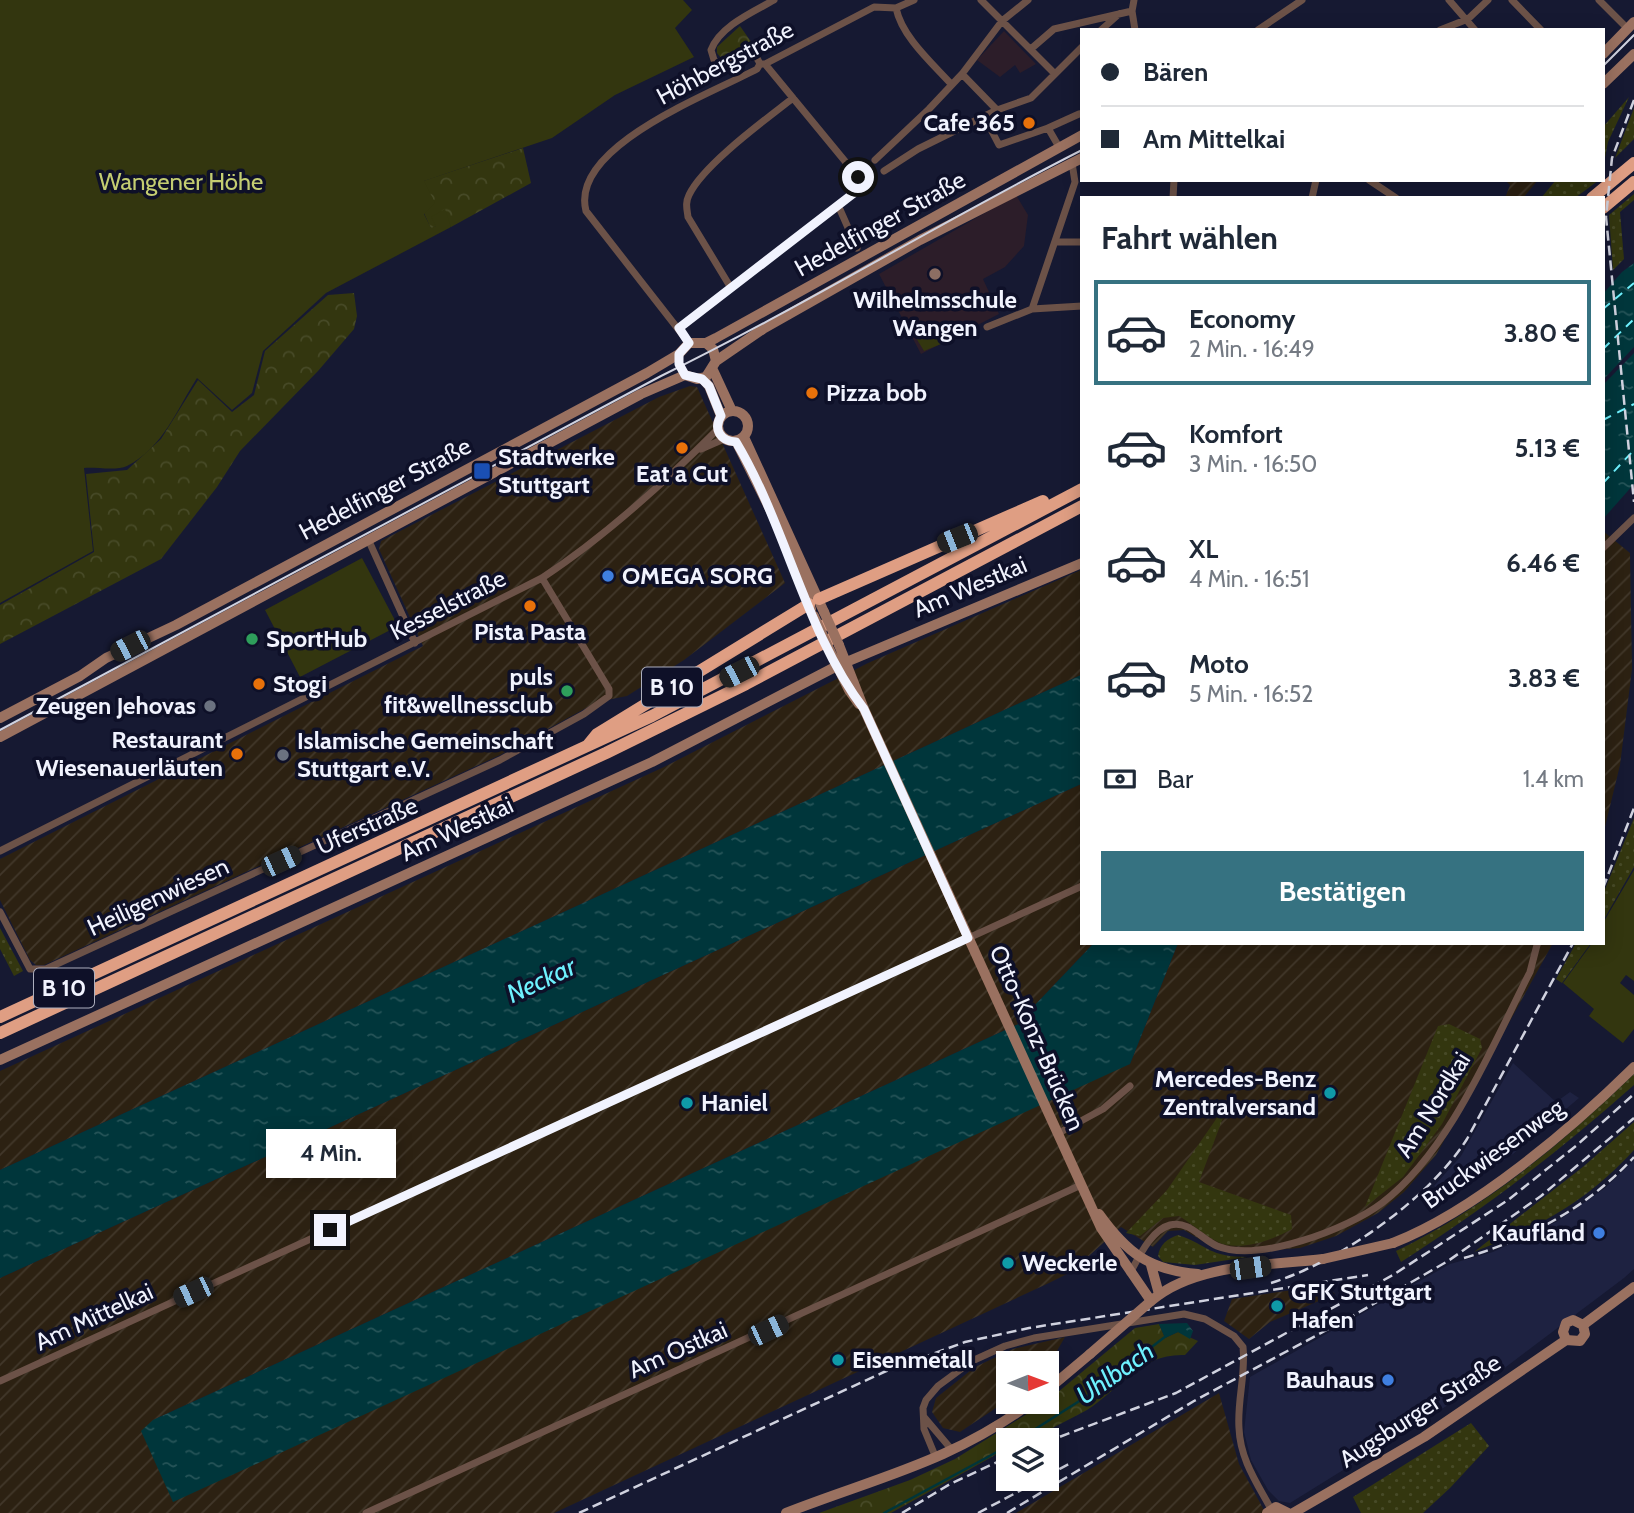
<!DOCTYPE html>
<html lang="de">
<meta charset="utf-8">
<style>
body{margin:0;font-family:Cabin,sans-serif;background:#f6f6f7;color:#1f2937;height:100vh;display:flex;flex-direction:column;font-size:26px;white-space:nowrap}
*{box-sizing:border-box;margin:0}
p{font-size:23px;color:#747a83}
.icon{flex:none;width:38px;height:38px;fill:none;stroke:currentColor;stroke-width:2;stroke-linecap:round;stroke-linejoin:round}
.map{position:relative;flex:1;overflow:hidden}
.panel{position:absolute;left:1080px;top:196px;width:525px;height:749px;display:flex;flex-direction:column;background:#fff;border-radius:0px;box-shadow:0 4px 18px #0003}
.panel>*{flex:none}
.guide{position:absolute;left:1080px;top:28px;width:525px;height:154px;border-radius:0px;box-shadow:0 4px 18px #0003;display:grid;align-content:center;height:154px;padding:0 21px;background:#fff}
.needle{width:46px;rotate:89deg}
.controls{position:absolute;left:996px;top:1351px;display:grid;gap:14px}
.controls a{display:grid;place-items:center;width:63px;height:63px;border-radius:0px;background:#fff;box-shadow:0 4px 18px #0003;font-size:35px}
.end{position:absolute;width:32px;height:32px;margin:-16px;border:9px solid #f1f3fe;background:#111;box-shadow:0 0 0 4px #111}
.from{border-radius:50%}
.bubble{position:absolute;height:49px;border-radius:0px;background:#fff;box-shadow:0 4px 18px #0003;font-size:23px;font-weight:700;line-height:49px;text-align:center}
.car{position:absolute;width:21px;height:42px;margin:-21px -10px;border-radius:9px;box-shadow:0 0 5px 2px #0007;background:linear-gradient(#222 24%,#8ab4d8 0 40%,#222 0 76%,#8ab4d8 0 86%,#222 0)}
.guide b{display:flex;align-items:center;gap:24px;height:66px;font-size:26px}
.guide b+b{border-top:2px solid #e0e1e3}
.guide i{width:18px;height:18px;background:#1f2937}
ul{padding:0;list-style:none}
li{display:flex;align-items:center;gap:21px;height:105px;margin:0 14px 10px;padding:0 7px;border:4px solid transparent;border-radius:0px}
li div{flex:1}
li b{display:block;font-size:26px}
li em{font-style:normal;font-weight:700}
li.current{border-color:#367281}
li>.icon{width:63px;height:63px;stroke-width:1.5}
h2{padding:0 21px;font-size:32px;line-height:84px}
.pay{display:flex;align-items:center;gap:18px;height:77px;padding:0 21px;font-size:26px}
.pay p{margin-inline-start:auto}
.button{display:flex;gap:14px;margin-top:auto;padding:14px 21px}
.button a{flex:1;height:80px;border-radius:0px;background:#367281;color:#fff;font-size:28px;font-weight:700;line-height:80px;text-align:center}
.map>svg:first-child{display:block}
</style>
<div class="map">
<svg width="1634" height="1513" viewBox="0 0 1634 1513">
<defs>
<pattern id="industrial-furrows" width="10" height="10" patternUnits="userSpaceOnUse" patternTransform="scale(1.75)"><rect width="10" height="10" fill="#2c2112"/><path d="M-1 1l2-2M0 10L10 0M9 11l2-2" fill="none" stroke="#41372a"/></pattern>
<pattern id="grass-dots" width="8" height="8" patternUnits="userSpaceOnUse" patternTransform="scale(1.75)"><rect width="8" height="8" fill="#33360f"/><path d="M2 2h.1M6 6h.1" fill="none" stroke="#474a27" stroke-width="1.8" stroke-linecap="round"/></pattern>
<pattern id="forest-crowns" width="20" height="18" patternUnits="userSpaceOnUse" patternTransform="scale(1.75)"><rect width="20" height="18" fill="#33360f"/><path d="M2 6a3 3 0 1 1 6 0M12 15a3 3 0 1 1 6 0" fill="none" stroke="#474a27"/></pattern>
<pattern id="water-ripples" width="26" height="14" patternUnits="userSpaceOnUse" patternTransform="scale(1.75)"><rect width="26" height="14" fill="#00363b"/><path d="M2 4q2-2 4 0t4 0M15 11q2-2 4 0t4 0" fill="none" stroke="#265458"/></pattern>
</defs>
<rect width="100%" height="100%" fill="#161932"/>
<path fill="#1e2241" d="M1513 1063 1556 1102 1570 1092 1579 1098 1513 1154 1466 1186 1456 1185 1442 1192 1434 1186 1461 1156Z
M1634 1160V1269L1624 1278 1490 1379 1290 1503 1279 1501 1268 1490 1251 1460 1244 1432 1250 1377 1450 1264 1493 1252 1556 1222 1605 1188Z"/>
<path fill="url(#industrial-furrows)" d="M1505 180H1538L1523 198H1505L1510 185Z
M690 386 697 387 785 583 684 660 627 696 597 702 500 755 44 965H36L30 960 0 900V859L423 646 379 549 381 541 659 397Z
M1603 531 1630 553 1632 669 1620 765 1603 835Z
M1081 570V675L0 1170V1071L664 767 868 663Z
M1081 784 1082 943H1094L1034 1006 1023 1022 153 1420 1130 1064 1178 943H1553L1436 1155 1404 1192 1378 1213 1336 1236 1300 1248 1230 1253 1216 1249 1184 1230 1168 1231 1153 1247 1121 1227 1071 1272 1049 1283 554 1513H0V1278Z
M1326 1285 1335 1294 1270 1322 1249 1339 1224 1321 1232 1299Z
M1065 1337 1047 1368 1046 1363H1008V1400L960 1432 943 1428 932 1412 936 1398 975 1367 1013 1349Z
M1219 1393 1239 1464 1264 1510 1262 1513H1016Z"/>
<path fill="#2c1d29" d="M1004 31 1036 64 1020 73 1015 65 1000 77 977 60Z
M1016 195 1028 215 1024 246 1005 267 983 279 999 314 921 354 879 274Z"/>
<path fill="url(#grass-dots)" d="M1629 97 1608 142 1603 168V127Z
M1634 108V139L1615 158Z
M1556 180H1599L1575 198H1541Z
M1634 194V200L1620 212 1624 259 1613 270 1609 215Z
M1634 818V867L1603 921V894Z
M0 928 23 971 14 976 0 949Z
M1576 943H1591L1562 983 1556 979Z
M1449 1024 1480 1039 1482 1048 1442 1124 1403 1177 1365 1207 1438 1026Z
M1634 1074V1085C1560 1151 1485 1208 1401 1262L1396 1251C1485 1208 1564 1142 1634 1074Z
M1230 1099 1199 1182 1291 1215 1292 1229C1273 1240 1237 1253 1216 1241 1203 1234 1192 1224 1179 1216L1163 1218 1140 1236 1126 1233 1167 1190Z
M1634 1122V1150C1584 1204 1542 1225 1474 1252L1584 1166Z
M1178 1235C1210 1246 1208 1257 1248 1257L1195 1265 1163 1262 1158 1256C1160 1244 1167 1239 1178 1235Z
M1471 1423 1489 1446 1450 1488 1423 1513H1361L1353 1497Z"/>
<path fill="url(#forest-crowns)" d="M740 26 754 46 732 58H721L717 53V47Z
M523 148 531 183 451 227 447 220 431 229 424 213 423 181Z
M354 293 357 316 354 329 318 371 240 451 217 487 161 559 0 644V605L94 552 86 474 127 470 161 439 198 380 232 412 254 395 265 351 328 295Z
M1159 1324 1165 1338 1178 1332 1198 1341 1185 1355C1141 1353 1121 1388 1087 1410 1073 1418 1057 1425 1043 1433L1038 1431 1021 1440H1008V1448L891 1513H819L910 1480 955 1459 1046 1402 1135 1328Z"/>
<path fill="#33360f" d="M0 0H683L692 10 675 28 694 57 615 95 552 138 424 181 435 203 424 214 431 228 436 226 431 217 445 209 451 227 326 293 263 351 252 393 232 410 197 378C177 409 163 448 127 466 117 471 96 467 84 468L93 551 0 603Z
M929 322 941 344 924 351 913 333Z
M362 558 398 626 300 677 265 610Z
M1634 870V981L1626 975 1620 983 1634 995V1029L1623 1043 1589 1016 1594 1009 1563 983 1592 943H1603V923Z"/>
<path fill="url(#water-ripples)" d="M1634 263V347L1603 380V294L1622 272Z
M1634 353V484L1603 519V385Z
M1081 675V784L0 1278V1170Z
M1094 943H1178L1130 1064 173 1502 141 1431 153 1420 1023 1022 1034 1006Z
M1187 1323 1193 1331 1190 1339 1178 1332 1165 1338 1159 1324Z"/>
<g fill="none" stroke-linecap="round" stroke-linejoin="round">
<path stroke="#00363b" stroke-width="2.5" d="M1018 1440 1092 1393 1166 1336
M884 1513 1008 1446"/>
<path stroke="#6ef1fe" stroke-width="2" stroke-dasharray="9 7" stroke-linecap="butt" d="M1603 309 1634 283
M1603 349 1634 319
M1603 420 1634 404
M1603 483 1634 450"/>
<path stroke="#6c5248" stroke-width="7" d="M981 0 1053 72
M1134 0 1132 11 1135 30
M1449 0 1475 30
M1512 0 1541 30
M1599 0 1628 29
M896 8C902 37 932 63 951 84
M1101 30 1119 14
M1258 30 1302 0
M1440 30 1468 19 1488 0
M1032 48 1054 29 1132 11
M760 64 757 58 745 56 720 65 714 60 711 50C720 26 753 12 774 0
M962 74 997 110
M985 118 999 145 1048 128 1059 147
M1048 128 1079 114
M875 160 929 109 962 74 1002 21 1028 0
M884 171 918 149 997 110 1031 98 1082 47
M1369 180 1396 198
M1173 198 1174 180
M1312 198 1316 180
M838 205 857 248
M1056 242H1082
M731 288 688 217C687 209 685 203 689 195 703 165 765 120 793 98
M1032 309 1082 306
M987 327 1032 309 1075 182 1072 163
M679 328 854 193 859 186 858 177 765 64
M689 343 586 211C569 146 713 93 757 69L760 64H765L874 7 896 8 914 0
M701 449 724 439
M368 539 415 643
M1603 548 1634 518
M0 851 542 578C606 536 664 483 718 429
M0 912 30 969H46L500 760 584 714 609 696V689L542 578
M1057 1134 1103 1109 1130 1086
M1130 1273C1139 1257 1151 1230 1170 1225 1189 1220 1201 1239 1217 1246 1258 1263 1348 1229 1382 1203 1450 1151 1491 1048 1530 972L1537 945
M0 1381 1082 886
M924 1417 952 1450
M936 1458 924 1429 923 1408 926 1400 938 1386 972 1361 1005 1346 1034 1338 1184 1314 1205 1319 1234 1336 1243 1347C1246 1374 1237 1401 1239 1428 1240 1459 1257 1483 1271 1509
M366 1513 1081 1185"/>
<path stroke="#9a7160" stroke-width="10" d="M1603 54 1634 22
M1603 84 1634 54
M716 361 763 329 920 240 1082 158
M713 370 732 411
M702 378 709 386 721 416
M718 426a15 15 0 1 1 30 0a15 15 0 1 1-30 0Z
M744 437 824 612
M736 441 773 515
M785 542 811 609
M839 645 864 709 1101 1228 1151 1301C1195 1263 1268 1266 1323 1259
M830 651 849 690 859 704
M0 718 80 676 106 658 176 625 647 373 679 354 689 343H706L716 338 1082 135
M0 737 641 394 685 375 697 379 706 377 716 361 713 349 706 343
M0 1060 652 762 837 666 1082 563
M1099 1214C1127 1253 1149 1270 1198 1274
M1393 1243C1475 1211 1571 1129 1634 1067
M1151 1265 1159 1294
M1583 1325 1634 1287
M1566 1340 1563 1332 1566 1323 1573 1320 1583 1325
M1046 1391 1090 1354
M786 1513C875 1478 952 1462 1032 1402
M1267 1513 1276 1507 1288 1513
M1293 1513 1424 1437 1566 1340 1580 1341 1585 1334 1583 1325"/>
<path stroke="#df9e83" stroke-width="12" d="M1592 198 1634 163
M1603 208 1634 182
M819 599 1043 501
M588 745 597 734 809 604
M0 1017 652 716 1082 489
M0 1033 606 753 746 684 1082 506"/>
<path stroke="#d0d2df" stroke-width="2" d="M1603 66 1634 35
M0 730 661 376C804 306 940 222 1082 150"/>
<path stroke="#d0d2df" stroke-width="2.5" stroke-dasharray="10 5" stroke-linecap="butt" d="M1634 100 1612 158 1606 217 1634 502
M1603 888 1634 808
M1464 1258C1529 1239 1588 1207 1634 1157
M1271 1283C1339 1262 1428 1200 1467 1139L1573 943
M1046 1442 1176 1393 1393 1275 1508 1200 1577 1145 1634 1094
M1046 1476 1069 1464
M579 1513 884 1372 965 1342 1029 1328 1368 1275
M902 1513 950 1484 1008 1457
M978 1513 1042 1479
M1007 1513 1194 1401 1349 1318 1448 1261 1541 1196 1634 1118"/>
<path stroke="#9a7160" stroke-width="10" d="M824 612 839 645
M814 616 830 651
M1323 1259 1393 1243
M1090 1354 1151 1301"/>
</g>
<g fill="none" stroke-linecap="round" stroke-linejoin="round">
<path stroke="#f1f3fe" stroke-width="9" d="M330 1230 968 938 864 709C806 634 786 525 736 442 720 441 713 429 721 416L709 386 702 379 685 375 679 364V354L689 343 679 328 854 193 859 186 858 177"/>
</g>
<g fill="#e8710a" stroke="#0e1028" stroke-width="2.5">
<circle cx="1029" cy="123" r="7"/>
<circle cx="812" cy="393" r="7"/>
<circle cx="682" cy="448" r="7"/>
<circle cx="530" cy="606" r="7"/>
<circle cx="259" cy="684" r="7"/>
<circle cx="237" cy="754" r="7"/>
</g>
<circle fill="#8d6e63" stroke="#0e1028" stroke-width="2.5" cx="935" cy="274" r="7"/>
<rect fill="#1a4fb4" stroke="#0e1028" stroke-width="2.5" x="473" y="462" width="18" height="18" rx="3.5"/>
<g fill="#3f7fe0" stroke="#0e1028" stroke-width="2.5">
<circle cx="608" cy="576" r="7"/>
<circle cx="1599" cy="1233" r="7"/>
<circle cx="1388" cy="1380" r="7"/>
</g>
<g fill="#2e9e5b" stroke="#0e1028" stroke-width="2.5">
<circle cx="252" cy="639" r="7"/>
<circle cx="567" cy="691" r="7"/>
</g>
<g fill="#6b7280" stroke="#0e1028" stroke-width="2.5">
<circle cx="210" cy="706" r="7"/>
<circle cx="283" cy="755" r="7"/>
</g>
<g fill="#0f9aa8" stroke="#0e1028" stroke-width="2.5">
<circle cx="1330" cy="1093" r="7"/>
<circle cx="687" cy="1103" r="7"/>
<circle cx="1008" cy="1263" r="7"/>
<circle cx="1277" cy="1306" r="7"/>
<circle cx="838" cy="1360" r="7"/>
</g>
<g text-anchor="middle" stroke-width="7" stroke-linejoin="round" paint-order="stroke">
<g fill="#0e1028" stroke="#adafbe" stroke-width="2">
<rect x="642" y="667.5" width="60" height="39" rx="5"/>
<rect x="34" y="968.5" width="60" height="39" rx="5"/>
</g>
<g font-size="23" font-weight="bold" fill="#f1f3fe">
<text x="672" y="695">B 10</text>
<text x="64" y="996">B 10</text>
</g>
<g font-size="24" fill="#f1f3fe" stroke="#0e1028">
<text transform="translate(725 63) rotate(-28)" y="8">Höhbergstraße</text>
<text transform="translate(880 224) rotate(-29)" y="8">Hedelfinger Straße</text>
<text transform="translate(385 489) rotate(-28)" y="8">Hedelfinger Straße</text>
<text transform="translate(970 587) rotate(-23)" y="8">Am Westkai</text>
<text transform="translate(448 605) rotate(-27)" y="8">Kesselstraße</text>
<text transform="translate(367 826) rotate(-24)" y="8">Uferstraße</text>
<text transform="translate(457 829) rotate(-25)" y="8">Am Westkai</text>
<text transform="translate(158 897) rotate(-25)" y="8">Heiligenwiesen</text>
<text transform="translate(1037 1038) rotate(66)" y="8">Otto-Konz-Brücken</text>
<text transform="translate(1433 1105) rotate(-58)" y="8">Am Nordkai</text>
<text transform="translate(1493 1154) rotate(-36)" y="8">Bruckwiesenweg</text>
<text transform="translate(94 1317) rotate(-25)" y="8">Am Mittelkai</text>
<text transform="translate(678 1350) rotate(-24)" y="8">Am Ostkai</text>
<text transform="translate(1420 1411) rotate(-33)" y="8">Augsburger Straße</text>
</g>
<g font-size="24" font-weight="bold" fill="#f1f3fe" stroke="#0e1028" text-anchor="start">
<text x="1015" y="131" text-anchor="end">Cafe 365</text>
<text x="935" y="308" text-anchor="middle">Wilhelmsschule<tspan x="935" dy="28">Wangen</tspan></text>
<text x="826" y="401">Pizza bob</text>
<text x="498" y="465">Stadtwerke<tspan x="498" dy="28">Stuttgart</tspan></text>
<text x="682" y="482" text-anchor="middle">Eat a Cut</text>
<text x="622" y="584">OMEGA SORG</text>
<text x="530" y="640" text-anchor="middle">Pista Pasta</text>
<text x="266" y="647">SportHub</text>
<text x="553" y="685" text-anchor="end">puls<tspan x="553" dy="28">fit&amp;wellnessclub</tspan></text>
<text x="273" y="692">Stogi</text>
<text x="196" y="714" text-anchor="end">Zeugen Jehovas</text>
<text x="223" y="748" text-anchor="end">Restaurant<tspan x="223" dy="28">Wiesenauerläuten</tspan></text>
<text x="297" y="749">Islamische Gemeinschaft<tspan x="297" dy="28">Stuttgart e.V.</tspan></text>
<text x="1316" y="1087" text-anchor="end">Mercedes-Benz<tspan x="1316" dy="28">Zentralversand</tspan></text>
<text x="701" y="1111">Haniel</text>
<text x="1585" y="1241" text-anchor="end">Kaufland</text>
<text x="1022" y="1271">Weckerle</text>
<text x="1291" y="1300">GFK Stuttgart<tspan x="1291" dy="28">Hafen</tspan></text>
<text x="852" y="1368">Eisenmetall</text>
<text x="1374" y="1388" text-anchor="end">Bauhaus</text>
</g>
<g font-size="24" fill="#c4cd71" stroke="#0e1028">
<text x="181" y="190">Wangener Höhe</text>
</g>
<g font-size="26" font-style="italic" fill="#6ef1fe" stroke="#0e1028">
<text transform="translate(541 980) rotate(-25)" y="9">Neckar</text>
<text transform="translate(1115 1373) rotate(-35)" y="9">Uhlbach</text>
</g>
</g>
</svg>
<div class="controls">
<a><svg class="needle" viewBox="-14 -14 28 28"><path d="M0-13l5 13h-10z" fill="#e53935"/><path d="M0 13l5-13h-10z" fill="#747a83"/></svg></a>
<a><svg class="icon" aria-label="layers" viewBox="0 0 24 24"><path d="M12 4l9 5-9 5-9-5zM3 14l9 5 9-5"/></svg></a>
</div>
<i class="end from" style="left:858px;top:177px"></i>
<i class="end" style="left:330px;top:1230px"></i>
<div class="bubble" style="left:266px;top:1129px;width:130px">4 Min.</div>
<i class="car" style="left:957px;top:538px;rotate:248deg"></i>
<i class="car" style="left:130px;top:646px;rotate:243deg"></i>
<i class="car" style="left:739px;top:672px;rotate:243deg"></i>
<i class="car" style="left:281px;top:861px;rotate:65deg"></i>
<i class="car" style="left:1250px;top:1268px;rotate:82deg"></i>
<i class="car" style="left:193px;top:1292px;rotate:245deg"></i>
<i class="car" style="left:768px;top:1330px;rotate:65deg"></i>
<div class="guide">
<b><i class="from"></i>Bären</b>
<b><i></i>Am Mittelkai</b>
</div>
<section class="panel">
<h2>Fahrt wählen</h2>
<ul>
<li class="current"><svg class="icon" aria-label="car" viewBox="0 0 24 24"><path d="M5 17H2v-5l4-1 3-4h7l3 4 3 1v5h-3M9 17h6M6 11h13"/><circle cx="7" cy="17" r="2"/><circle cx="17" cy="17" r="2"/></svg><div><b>Economy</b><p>2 Min. · 16:49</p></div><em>3.80 €</em></li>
<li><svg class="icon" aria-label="car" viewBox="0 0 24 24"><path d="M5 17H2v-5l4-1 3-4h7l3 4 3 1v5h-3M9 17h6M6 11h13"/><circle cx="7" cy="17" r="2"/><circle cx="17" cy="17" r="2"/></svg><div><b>Komfort</b><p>3 Min. · 16:50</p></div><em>5.13 €</em></li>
<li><svg class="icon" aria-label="car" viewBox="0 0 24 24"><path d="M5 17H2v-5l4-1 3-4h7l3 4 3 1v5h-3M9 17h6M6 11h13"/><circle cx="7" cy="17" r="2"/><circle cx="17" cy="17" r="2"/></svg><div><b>XL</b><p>4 Min. · 16:51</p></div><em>6.46 €</em></li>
<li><svg class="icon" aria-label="car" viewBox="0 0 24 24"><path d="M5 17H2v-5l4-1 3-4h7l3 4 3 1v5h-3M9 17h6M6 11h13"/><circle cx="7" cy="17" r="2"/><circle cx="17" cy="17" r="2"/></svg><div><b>Moto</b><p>5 Min. · 16:52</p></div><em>3.83 €</em></li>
</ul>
<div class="pay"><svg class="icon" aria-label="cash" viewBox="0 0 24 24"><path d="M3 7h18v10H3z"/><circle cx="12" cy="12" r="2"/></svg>Bar<p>1.4 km</p></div>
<div class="button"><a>Bestätigen</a></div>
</section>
</div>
